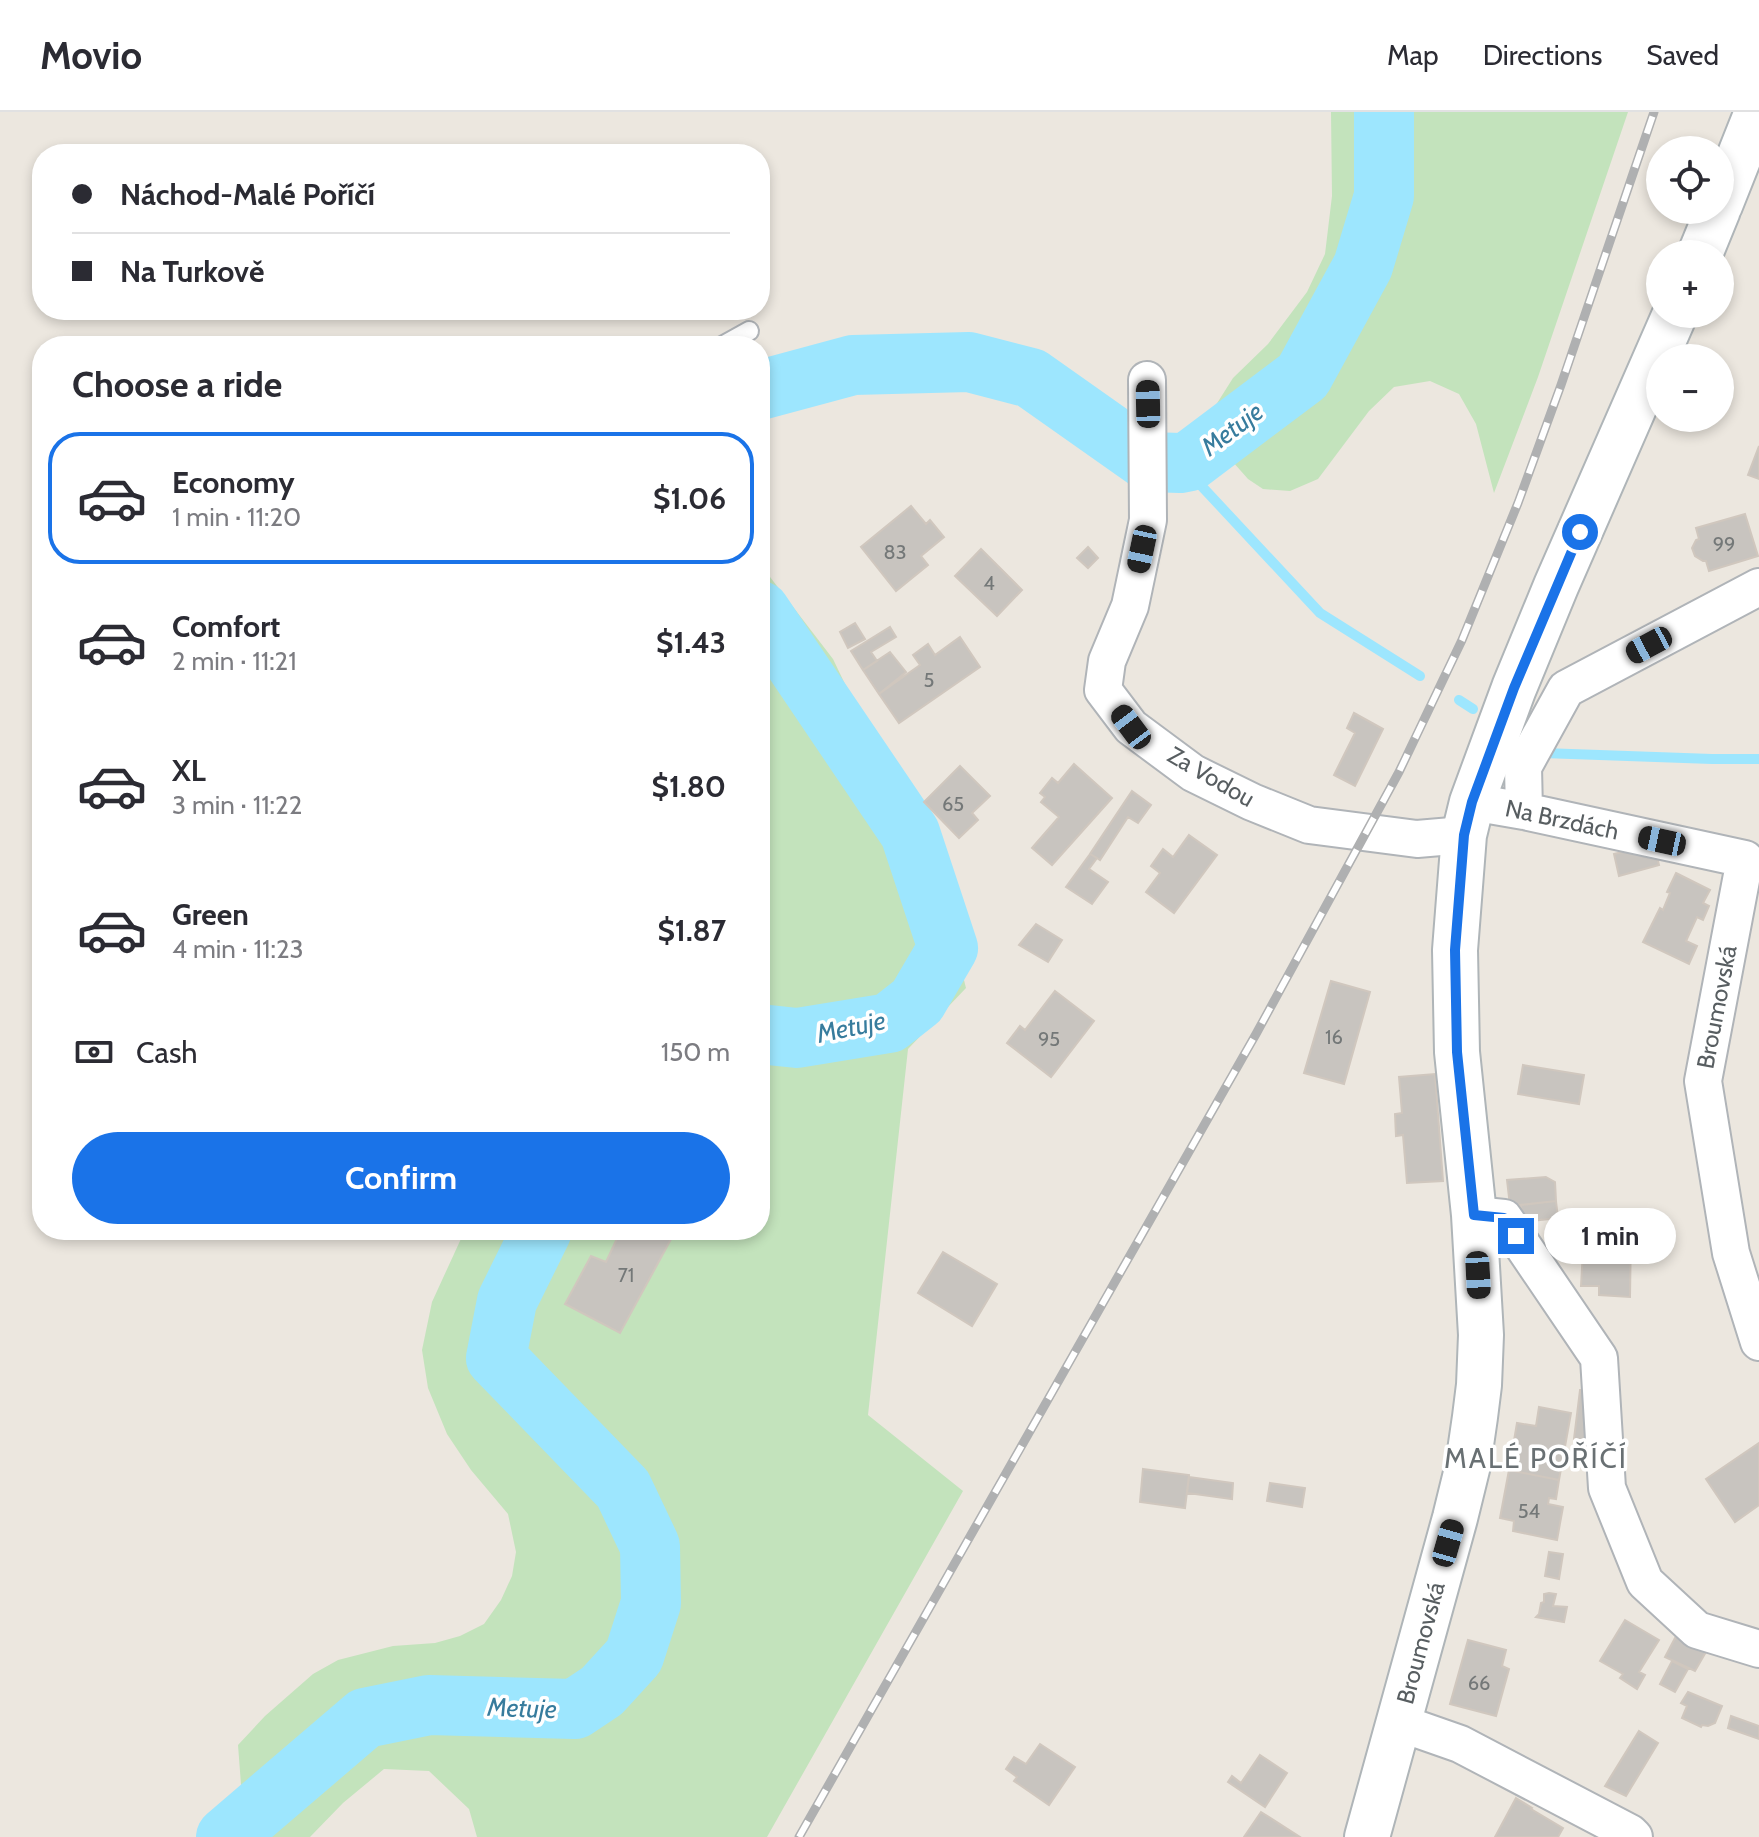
<!DOCTYPE html>
<meta charset="utf-8">
<style>
body{margin:0;font-family:Cabin,sans-serif;background:#f7f7f7;color:#2b2b33;height:100vh;display:flex;flex-direction:column;font-size:30px;white-space:nowrap}
*{box-sizing:border-box;margin:0}
p{font-size:26px;color:#7c7c81}
.icon{flex:none;width:44px;height:44px;fill:none;stroke:currentColor;stroke-width:2;stroke-linecap:round;stroke-linejoin:round}
.map{position:relative;flex:1;overflow:hidden}
.drawer{position:absolute;left:32px;top:224px;width:738px;height:904px;display:flex;flex-direction:column;background:#fff;border-radius:32px;box-shadow:0 4px 12px #0003}
.drawer>*{flex:none}
.hud{position:absolute;left:32px;top:32px;width:738px;height:176px;border-radius:32px;box-shadow:0 4px 12px #0003;display:grid;align-content:center;height:176px;padding:0 40px;background:#fff}
.tools{position:absolute;left:1646px;top:24px;display:grid;gap:16px}
.tools a{display:grid;place-items:center;width:88px;height:88px;border-radius:50%;background:#fff;box-shadow:0 4px 12px #0003;font-size:40px}
.end{position:absolute;width:36px;height:36px;margin:-18px;border:10px solid #1a73e8;background:#fff;box-shadow:0 0 0 4px #fff}
.from{border-radius:50%}
.bubble{position:absolute;height:56px;border-radius:28px;background:#fff;box-shadow:0 4px 12px #0003;font-size:26px;font-weight:800;line-height:56px;text-align:center}
.car{position:absolute;width:24px;height:48px;margin:-24px -12px;border-radius:10px;box-shadow:0 0 6px 2px #0007;background:linear-gradient(#222 24%,#8ab4d8 0 40%,#222 0 76%,#8ab4d8 0 86%,#222 0)}
.hud b{display:flex;align-items:center;gap:28px;height:76px;font-size:30px}
.hud b+b{border-top:2px solid #e1e1e2}
.hud i{width:20px;height:20px;background:#2b2b33}
ul{padding:0;list-style:none}
li{display:flex;align-items:center;gap:24px;height:132px;margin:0 16px 12px;padding:0 24px;border:4px solid transparent;border-radius:32px}
li div{flex:1}
li b{display:block;font-size:30px}
li em{font-style:normal;font-weight:800}
li.current{border-color:#1a73e8}
li>.icon{width:72px;height:72px;stroke-width:1.5}
h2{padding:0 40px;font-size:36px;line-height:96px}
.pay{display:flex;align-items:center;gap:20px;height:88px;padding:0 40px;font-size:30px}
.pay p{margin-inline-start:auto}
.cta{display:flex;gap:16px;margin-top:auto;padding:16px 40px}
.cta a{flex:1;height:92px;border-radius:48px;background:#1a73e8;color:#fff;font-size:32px;font-weight:800;line-height:92px;text-align:center}
header{display:flex;align-items:center;gap:48px;box-sizing:border-box;height:112px;padding:0 40px;background:#fff;border-bottom:2px solid #e1e1e2}
header strong{font-size:38px}
nav{display:flex;gap:44px;margin-inline-start:auto;font-size:28px}
.map>svg:first-child{display:block}
</style>
<header>
<strong>Movio</strong>
<nav><a>Map</a><a>Directions</a><a>Saved</a></nav>
</header>
<div class="map">
<svg width="1759" height="1725" viewBox="0 0 1759 1725">
<rect width="100%" height="100%" fill="#ece7df"/>
<path fill="#c3e3bc" d="M1331 0H1628L1538 265 1494 381 1476 312 1459 282 1430 269 1394 275 1369 299 1318 367 1290 379 1263 377 1248 367 1202 315 1233 266 1268 232 1307 180 1325 142 1332 84Z
M760 452 833 547 938 766 966 876 908 937 868 1303 963 1379 767 1725H477L469 1697 429 1659 384 1657 343 1691 310 1725H245L238 1633 265 1604 313 1562 338 1548 393 1534 435 1531 460 1524 484 1512 501 1488 512 1464 516 1440 508 1402 471 1358 447 1322 428 1276 422 1238 432 1190 465 1118H760V741L763 735 760 728Z"/>
<g fill="none" stroke-linecap="round" stroke-linejoin="round">
<path stroke="#9de6fe" stroke-width="10" d="M1180 351 1320 501 1420 564
M1459 588 1473 597
M1543 641 1712 647H1759"/>
<path stroke="#9de6fe" stroke-width="60" d="M760 278 853 253 969 250 1031 266 1150 350 1180 351 1190 349 1303 264 1363 154 1384 84V0
M760 499 910 721 948 836 917 889 889 911 797 926 760 922
M226 1725 365 1606 429 1593 575 1597 602 1579 634 1544 651 1491 650 1434 623 1377 496 1246 507 1189 542 1118"/>
</g>
<path fill="#c8c4bf" stroke="#d0c7be" stroke-width="2" d="M1759 334V367L1748 363Z
M911 394 926 412 930 408 944 425 921 444 928 453 896 479 861 435Z
M1745 402 1758 444 1709 459 1706 449H1703L1695 444 1692 436 1696 428 1699 427 1696 416Z
M1088 435 1098 446 1088 456 1077 446Z
M981 437 1022 478 997 504 955 464Z
M855 511 865 527 848 536 840 520Z
M890 515 896 525 871 540 877 549 863 558 851 539Z
M960 525 980 555 899 611 879 582 920 553 913 543 928 532 935 543Z
M890 540 906 560 879 582 863 558Z
M1354 601 1383 617 1355 674 1334 663 1355 621 1347 616Z
M1074 652 1112 686 1052 753 1032 736 1059 705 1041 690 1045 685 1040 681 1052 666 1058 671Z
M960 654 990 684 972 701 978 708 959 726 924 690Z
M1132 679 1151 693 1138 711 1128 705 1100 748 1097 746 1090 742Z
M1189 723 1217 743 1174 801 1146 780 1160 761 1151 754 1163 737 1173 745Z
M1654 732 1659 753 1619 764 1614 742Z
M1090 742 1097 746 1089 757 1108 770 1092 792 1066 775Z
M1676 761 1710 778 1703 791 1709 794 1703 808 1697 805 1686 829 1697 834 1689 852 1643 830 1660 796 1663 798 1670 781 1667 780Z
M1036 812 1062 828 1048 850 1019 833Z
M1331 869 1370 880 1344 972 1304 961Z
M1055 879 1094 909 1051 965 1007 931 1020 914 1025 918Z
M1523 953 1584 963 1579 992 1518 982Z
M1435 962 1443 1069 1407 1071 1403 1023 1396 1024 1395 1002 1402 1001 1399 965Z
M1546 1065 1555 1070 1556 1089 1510 1094 1507 1068Z
M1556 1089 1558 1106 1522 1110 1521 1093Z
M1585 1102 1621 1104V1119H1631L1630 1185 1599 1183V1174H1581Z
M621 1118H676L620 1221 565 1192 591 1144 606 1150Z
M943 1140 997 1172 972 1214 918 1181Z
M1580 1278 1591 1279 1587 1329 1574 1327Z
M1539 1295 1571 1301 1559 1368 1509 1358 1517 1311 1536 1314Z
M1759 1331V1393L1735 1410 1706 1367Z
M1143 1357 1189 1363 1185 1396 1140 1390Z
M1509 1358 1559 1368 1556 1387 1549 1386 1548 1392 1563 1395 1557 1428 1513 1419 1514 1409 1500 1406Z
M1189 1365 1233 1371 1232 1387 1187 1381Z
M1270 1371 1305 1376 1302 1395 1267 1389Z
M1549 1440 1563 1442 1559 1467 1545 1464Z
M1549 1481 1556 1482 1553 1494 1567 1495 1564 1510 1536 1505 1539 1502 1541 1491 1544 1490V1482Z
M1625 1508 1659 1528 1639 1560 1645 1563 1637 1577 1620 1566 1623 1562 1600 1549Z
M1676 1524 1706 1540 1695 1559 1665 1545Z
M1468 1528 1506 1538 1502 1554 1509 1557 1496 1604 1450 1592Z
M1672 1549 1688 1557 1675 1580 1660 1572Z
M1688 1580 1722 1594 1715 1611 1708 1614 1702 1613 1701 1615 1682 1606 1687 1594 1681 1591Z
M1731 1604 1759 1614V1627L1728 1616Z
M1639 1619 1658 1631 1626 1684 1605 1674Z
M1040 1632 1075 1655 1049 1693 1014 1669 1017 1665 1006 1657 1014 1645 1026 1652Z
M1260 1643 1287 1661 1265 1695 1228 1670 1232 1664 1241 1671Z
M1516 1686 1532 1696 1531 1697 1563 1716 1558 1725H1495Z
M1261 1700 1300 1725H1244Z"/>
<g fill="none" stroke-linecap="round" stroke-linejoin="round">
<defs>
<path id="service" d="M722 234 749 219"/>
<path id="minor" d="M1147 268 1148 408 1130 494 1107 549 1103 578 1131 615 1193 661 1252 690 1309 713 1417 727 1464 723
M1472 690 1524 699 1745 747 1703 969 1731 1141 1759 1230
M1524 699 1523 655 1566 577 1759 475
M1474 1103 1504 1106 1599 1246 1607 1376 1645 1470 1697 1518 1759 1537
M1400 1611 1460 1632 1630 1721 1634 1725"/>
<path id="secondary" d="M1720 93 1757 0
M1700 142 1718 98
M1367 1725 1455 1406 1468 1353 1475 1305 1479 1273 1481 1223 1474 1103 1457 940 1455 838 1464 723 1472 690 1514 576 1556 474 1675 202"/>
</defs>
<use href="#service" stroke="#b0b4b8" stroke-width="22"/>
<use href="#minor" stroke="#b0b4b8" stroke-width="40"/>
<use href="#secondary" stroke="#afb5b8" stroke-width="48"/>
<use href="#service" stroke="#fff" stroke-width="18"/>
<use href="#minor" stroke="#fff" stroke-width="36"/>
<use href="#secondary" stroke="#fff" stroke-width="44"/>
<defs>
<path id="rail" d="M799 1725 1256 922 1399 660 1462 528 1518 391 1561 273 1654 0"/>
</defs>
<use href="#rail" stroke="#afb0b1" stroke-width="9"/>
<use href="#rail" stroke="#fff" stroke-width="6" stroke-dasharray="18" stroke-linecap="butt"/>
</g>
<g fill="none" stroke-linecap="round" stroke-linejoin="round">
<path stroke="#1a73e8" stroke-width="10" d="M1516 1124 1504 1106 1474 1103 1457 940 1455 838 1464 723 1472 690 1514 576 1580 420"/>
</g>
<g text-anchor="middle" stroke-width="7" stroke-linejoin="round" paint-order="stroke">
<g font-size="20" fill="#747878">
<text x="1724" y="439">99</text>
<text x="895" y="447">83</text>
<text x="989" y="478">4</text>
<text x="929" y="575">5</text>
<text x="953" y="699">65</text>
<text x="1334" y="932">16</text>
<text x="1049" y="934">95</text>
<text x="626" y="1170">71</text>
<text x="1529" y="1406">54</text>
<text x="1479" y="1578">66</text>
</g>
<g font-size="24" fill="#585e61" stroke="#fff">
<text transform="translate(1211 665) rotate(30)" y="8">Za Vodou</text>
<text transform="translate(1562 708) rotate(12)" y="8">Na Brzdách</text>
<text transform="translate(1717 895) rotate(-79)" y="8">Broumovská</text>
<text transform="translate(1421 1531) rotate(-75)" y="8">Broumovská</text>
</g>
<g font-size="26" font-style="italic" fill="#377c9d" stroke="#fff">
<text transform="translate(1232 317) rotate(-37)" y="9">Metuje</text>
<text transform="translate(851 915) rotate(-12)" y="9">Metuje</text>
<text transform="translate(522 1596) rotate(2)" y="9">Metuje</text>
</g>
<g font-size="28" letter-spacing="2" fill="#697073" stroke="#fff">
<text x="1536" y="1356">MALÉ POŘÍČÍ</text>
</g>
</g>
</svg>
<div class="tools">
<a><svg class="icon" aria-label="locate" viewBox="0 0 24 24"><circle cx="12" cy="12" r="6"/><path d="M12 2v4M12 18v4M2 12h4M18 12h4"/></svg></a>
<a>+</a>
<a>−</a>
</div>
<i class="end from" style="left:1580px;top:420px"></i>
<i class="end" style="left:1516px;top:1124px"></i>
<div class="bubble" style="left:1544px;top:1096px;width:132px">1 min</div>
<i class="car" style="left:1148px;top:292px;rotate:359deg"></i>
<i class="car" style="left:1142px;top:437px;rotate:192deg"></i>
<i class="car" style="left:1649px;top:533px;rotate:242deg"></i>
<i class="car" style="left:1131px;top:615px;rotate:323deg"></i>
<i class="car" style="left:1662px;top:729px;rotate:282deg"></i>
<i class="car" style="left:1478px;top:1163px;rotate:177deg"></i>
<i class="car" style="left:1448px;top:1431px;rotate:16deg"></i>
<div class="hud">
<b><i class="from"></i>Náchod-Malé Poříčí</b>
<b><i></i>Na Turkově</b>
</div>
<section class="drawer">
<h2>Choose a ride</h2>
<ul>
<li class="current"><svg class="icon" aria-label="car" viewBox="0 0 24 24"><path d="M5 17H2v-5l4-1 3-4h7l3 4 3 1v5h-3M9 17h6M6 11h13"/><circle cx="7" cy="17" r="2"/><circle cx="17" cy="17" r="2"/></svg><div><b>Economy</b><p>1 min · 11:20</p></div><em>$1.06</em></li>
<li><svg class="icon" aria-label="car" viewBox="0 0 24 24"><path d="M5 17H2v-5l4-1 3-4h7l3 4 3 1v5h-3M9 17h6M6 11h13"/><circle cx="7" cy="17" r="2"/><circle cx="17" cy="17" r="2"/></svg><div><b>Comfort</b><p>2 min · 11:21</p></div><em>$1.43</em></li>
<li><svg class="icon" aria-label="car" viewBox="0 0 24 24"><path d="M5 17H2v-5l4-1 3-4h7l3 4 3 1v5h-3M9 17h6M6 11h13"/><circle cx="7" cy="17" r="2"/><circle cx="17" cy="17" r="2"/></svg><div><b>XL</b><p>3 min · 11:22</p></div><em>$1.80</em></li>
<li><svg class="icon" aria-label="car" viewBox="0 0 24 24"><path d="M5 17H2v-5l4-1 3-4h7l3 4 3 1v5h-3M9 17h6M6 11h13"/><circle cx="7" cy="17" r="2"/><circle cx="17" cy="17" r="2"/></svg><div><b>Green</b><p>4 min · 11:23</p></div><em>$1.87</em></li>
</ul>
<div class="pay"><svg class="icon" aria-label="cash" viewBox="0 0 24 24"><path d="M3 7h18v10H3z"/><circle cx="12" cy="12" r="2"/></svg>Cash<p>150 m</p></div>
<div class="cta"><a>Confirm</a></div>
</section>
</div>
